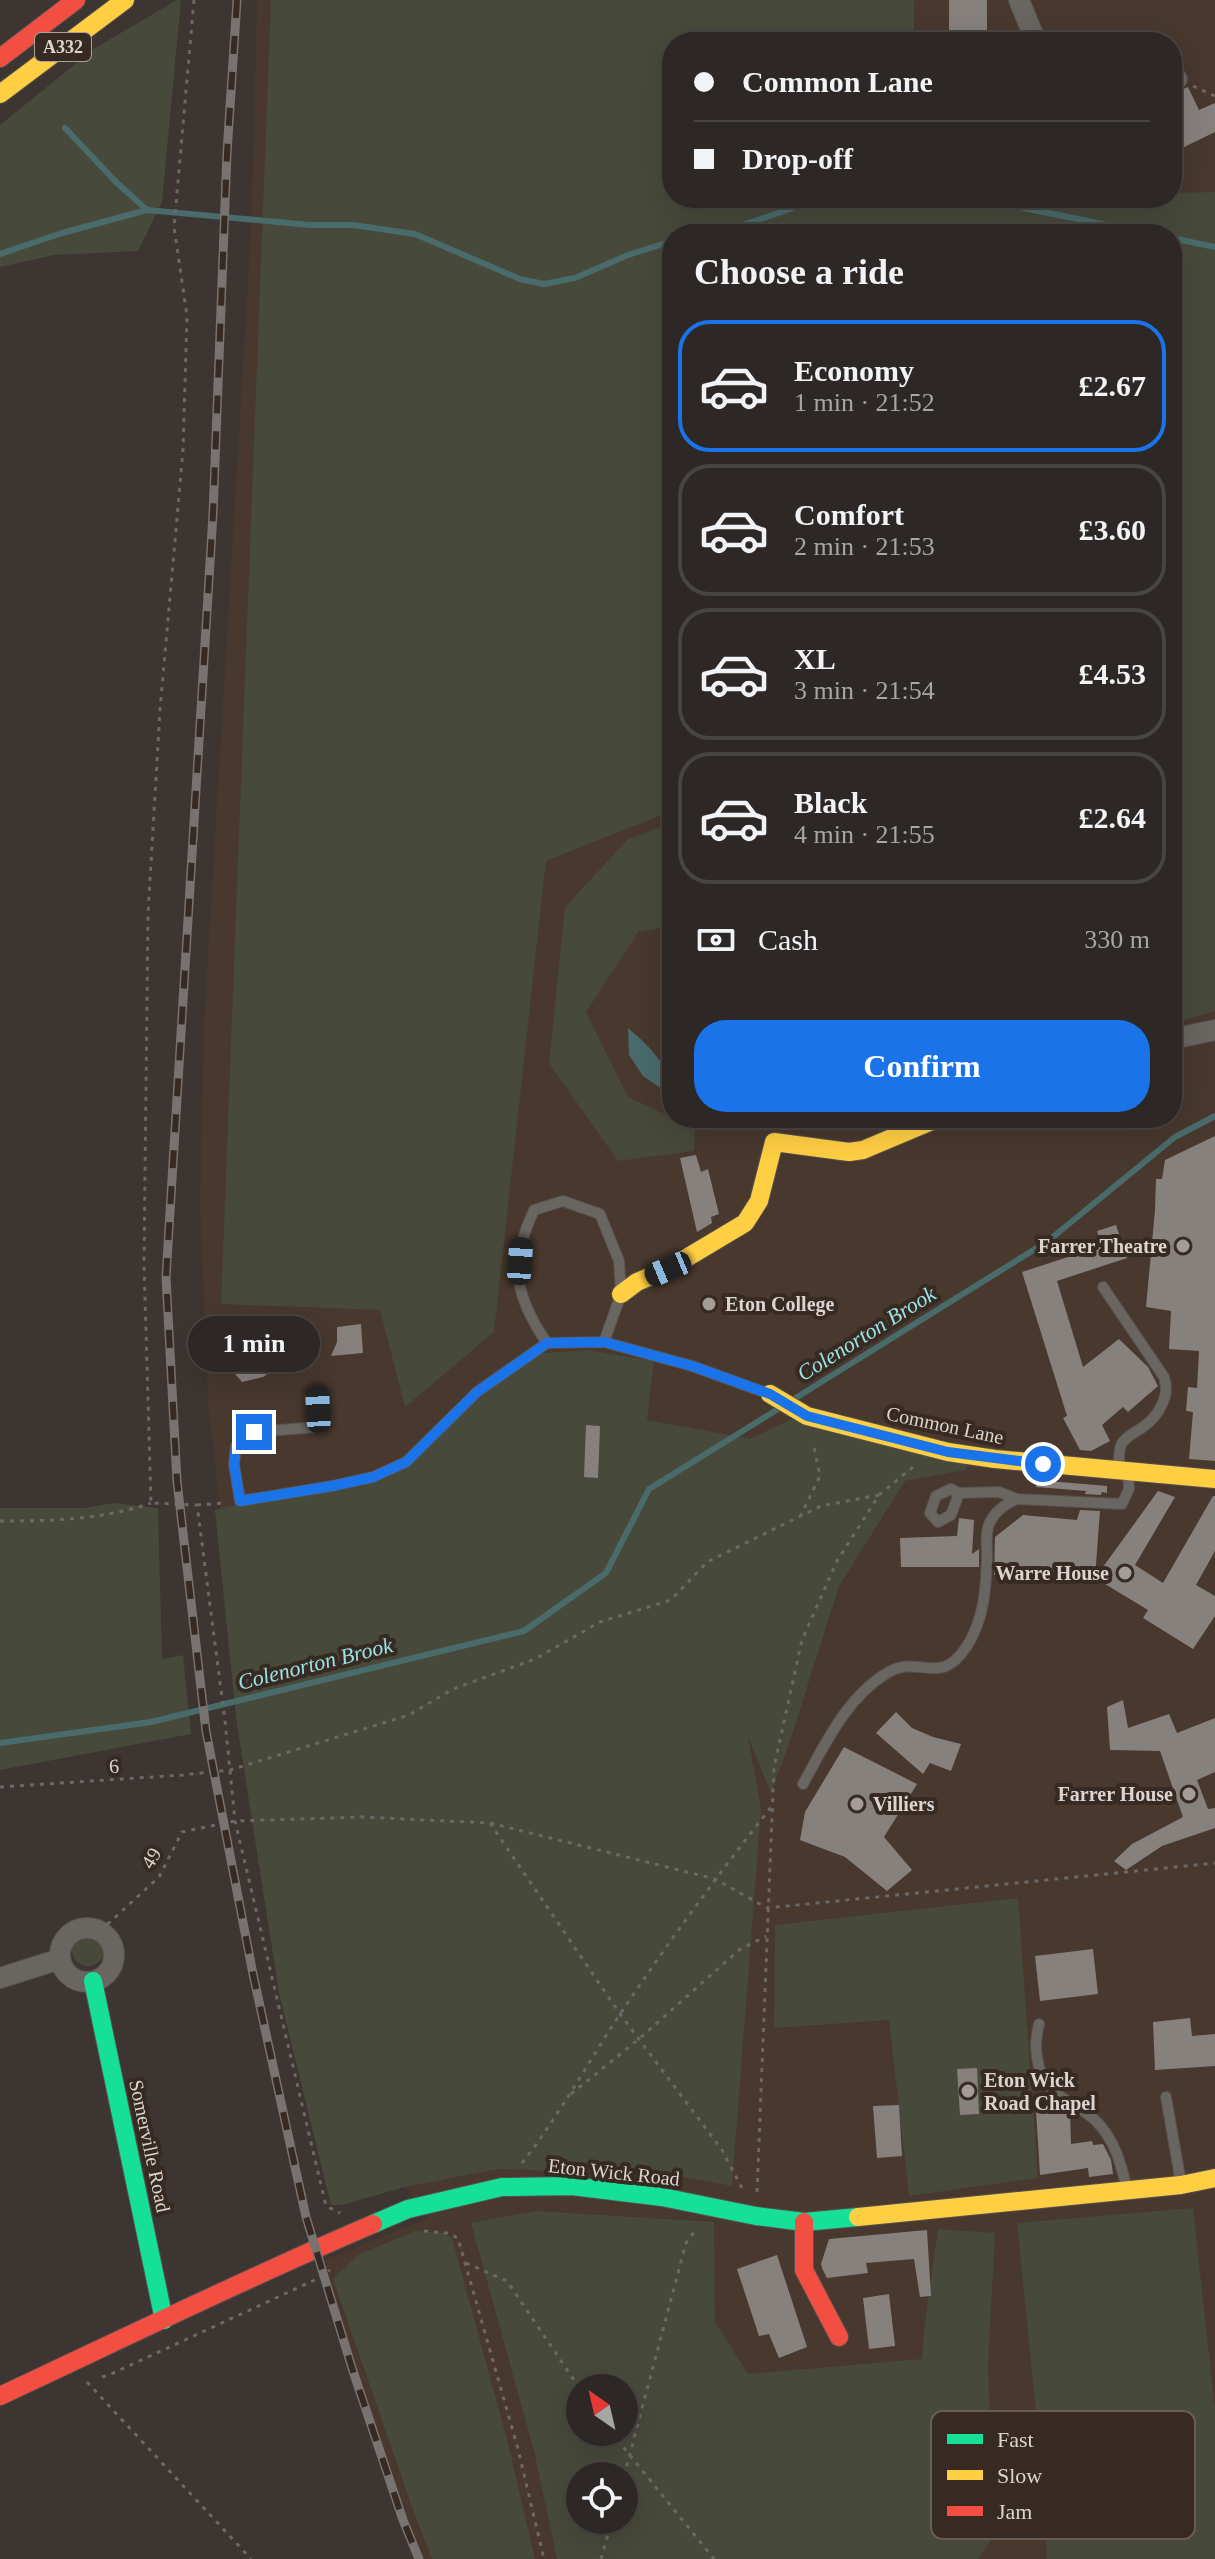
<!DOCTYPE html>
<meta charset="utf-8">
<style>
body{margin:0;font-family:Georgia,serif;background:#35302d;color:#f1f3f6;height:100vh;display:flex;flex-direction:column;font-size:30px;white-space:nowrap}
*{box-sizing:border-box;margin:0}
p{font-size:26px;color:#a7a6a7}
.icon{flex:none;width:44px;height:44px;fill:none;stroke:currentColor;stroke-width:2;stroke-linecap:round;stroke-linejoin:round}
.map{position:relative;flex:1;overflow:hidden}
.side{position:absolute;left:662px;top:224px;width:520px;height:904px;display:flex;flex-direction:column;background:#2d2825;border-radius:32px;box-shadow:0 8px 32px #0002,0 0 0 2px #484442}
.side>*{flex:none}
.hud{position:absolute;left:662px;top:32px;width:520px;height:176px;border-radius:32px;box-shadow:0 8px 32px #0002,0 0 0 2px #484442;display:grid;align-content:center;height:176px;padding:0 32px;background:#2d2825}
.needle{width:52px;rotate:326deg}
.controls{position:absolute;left:566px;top:2374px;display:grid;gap:16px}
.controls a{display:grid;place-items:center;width:72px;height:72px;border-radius:50%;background:#2d2825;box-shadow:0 8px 32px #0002,0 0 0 2px #484442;font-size:40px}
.end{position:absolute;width:36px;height:36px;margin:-18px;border:10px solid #1a73e8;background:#fff;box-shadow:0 0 0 4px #fff}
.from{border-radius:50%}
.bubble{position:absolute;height:56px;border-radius:28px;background:#2d2825;box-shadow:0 8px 32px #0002,0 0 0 2px #484442;font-size:26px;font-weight:700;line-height:56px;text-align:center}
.car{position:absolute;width:24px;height:48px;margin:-24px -12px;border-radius:10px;box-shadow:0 0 6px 2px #0007;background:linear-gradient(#222 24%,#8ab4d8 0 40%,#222 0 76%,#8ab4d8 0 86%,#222 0)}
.hud b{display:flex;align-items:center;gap:28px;height:76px;font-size:30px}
.hud b+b{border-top:2px solid #484442}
.hud i{width:20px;height:20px;background:#f1f3f6}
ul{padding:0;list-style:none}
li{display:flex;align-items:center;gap:24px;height:132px;margin:0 16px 12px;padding:0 16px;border:4px solid #484442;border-radius:32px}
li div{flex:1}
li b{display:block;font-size:30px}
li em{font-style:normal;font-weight:700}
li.selected{border-color:#1a73e8}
li>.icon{width:72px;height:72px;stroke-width:1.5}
h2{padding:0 32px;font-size:36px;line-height:96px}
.pay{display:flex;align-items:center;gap:20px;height:88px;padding:0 32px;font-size:30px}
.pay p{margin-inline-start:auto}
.primary-button{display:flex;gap:16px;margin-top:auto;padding:16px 32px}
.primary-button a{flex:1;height:92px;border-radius:32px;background:#1a73e8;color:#fff;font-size:32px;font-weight:700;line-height:92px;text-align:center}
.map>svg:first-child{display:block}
</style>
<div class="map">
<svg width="1215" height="2559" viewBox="0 0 1215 2559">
<rect width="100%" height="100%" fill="#3c3531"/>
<path fill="#48382e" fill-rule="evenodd" d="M257 0H1215V2559H419L373 2433 325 2260 427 2218 405 2187 331 2205 279 1993 245 1778 236 1717 215 1510 220 1509 208 1405 200 1204 204 1023 251 227ZM672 42H1172V198H672ZM672 234H1172V1118H672ZM580 2388H624V2432H580ZM580 2476H624V2520H580Z"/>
<path fill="#47493b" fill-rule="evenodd" d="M177 0H181L162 202 138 251 54 255 0 267V125L95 48Z
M271 0H914V42H672V198H1172V193L1215 192V1011L1172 1024V234H672V811L546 861 494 1332 405 1407 380 1310 221 1304Z
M672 822V927L639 931 586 1012 628 1097 695 1128 694 1151 618 1161 549 1063 565 907 627 840Z
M587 1350 654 1361 647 1420 750 1439 794 1418 970 1462 965 1470 905 1481 839 1586 792 1735 771 1794 748 1736 761 1809 732 2186 674 2175 498 2169 405 2187 342 2205H331L279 1993 236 1717 215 1510 401 1467 514 1368 544 1353Z
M113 1503 158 1508 162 1659 183 1655 191 1734 0 1770V1508H84Z
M1018 1898 1038 2178 909 2196 889 2020 774 2028 775 1925Z
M72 1950a16 16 0 1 1 32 0a16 16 0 1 1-32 0Z
M1193 2208 1215 2410V2559H1047L1043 2504 1202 2491 1045 2502 1017 2223Z
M536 2211 714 2222 715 2322 748 2374 922 2359 925 2322 938 2229 995 2233 988 2365 994 2536 978 2559H557L534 2451 471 2223ZM580 2388H624V2432H580ZM580 2476H624V2520H580Z
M415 2231 444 2233 452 2238 508 2443 535 2559H432L413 2510 333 2279 358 2255Z"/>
<path fill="#4a6b6b" d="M628 1028C648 1045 664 1060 671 1085L662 1089 643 1076 629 1055Z"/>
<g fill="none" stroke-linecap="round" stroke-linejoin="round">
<path stroke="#4a6b6b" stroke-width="6" d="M65 128 116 182 147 210
M975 198 1151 234
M717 234 822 198
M1172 238 1215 247
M0 254 62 233 147 210 310 225H353L415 234 520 279 544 284 575 278 628 255 672 241
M794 1399 1048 1241 1175 1137 1215 1116
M0 1743 151 1722 524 1631 606 1573 649 1489 778 1409"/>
</g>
<path fill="#87817e" d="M949 0H987V42H949Z
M1188 87 1199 110 1215 103V132L1178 150 1172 138V94Z
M1215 1136V1461L1189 1459 1193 1412 1186 1411 1188 1387 1197 1388 1199 1351 1169 1349 1171 1311 1146 1307 1155 1210 1156 1179H1162L1165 1160Z
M696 1155 701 1172 708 1169 719 1214 711 1217 712 1223 697 1232 680 1158Z
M1116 1225 1127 1258 1057 1281 1083 1367 1119 1339 1148 1367 1158 1386 1128 1412 1123 1407 1102 1425 1110 1441 1091 1451 1080 1450 1063 1418 1067 1416 1022 1272 1102 1246 1097 1231Z
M361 1324 363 1353 331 1356 337 1342V1327Z
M265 1332 280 1347 278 1367 263 1377 242 1382 230 1368 228 1352 245 1335Z
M586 1425 600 1426 598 1478 584 1477Z
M1036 1480 1107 1486V1493L1102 1492 1101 1495 1085 1494 1086 1491 1036 1487Z
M1158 1491 1175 1497 1135 1565 1163 1583 1213 1496H1215V1551L1196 1585 1215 1596V1616L1193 1649 1143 1618 1148 1610 1095 1578Z
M1080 1510 1100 1511 1095 1578 1074 1566 1069 1574 994 1575 995 1537 1023 1515 1077 1520Z
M959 1518 974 1520 972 1554 979 1549V1567H901L900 1538 957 1536Z
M1123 1700 1128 1728 1169 1714 1177 1733 1215 1718V1772L1197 1780 1208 1809 1215 1808V1828L1162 1846 1126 1870 1114 1861 1132 1844 1183 1817 1160 1751 1110 1750 1107 1707Z
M896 1712 912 1728 933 1737 961 1744 951 1771 930 1763 923 1774 876 1733Z
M844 1747 917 1784 884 1837 912 1870 887 1891 845 1857 800 1840 805 1812Z
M1093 1949 1098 1994 1040 2001 1035 1956Z
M1190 2018 1192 2036 1215 2034V2066L1155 2070 1153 2022Z
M977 2068 979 2114 960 2115 957 2069Z
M899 2105 902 2156 877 2158 873 2106Z
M1067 2110 1070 2112 1071 2144 1092 2141 1093 2145 1103 2144 1111 2160 1113 2174 1089 2177 1088 2168 1040 2175 1036 2111Z
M927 2230 931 2296 920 2297 914 2259 866 2263 868 2273 827 2278 822 2268 821 2264 829 2239Z
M777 2255 807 2347 779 2358 769 2334 759 2336 737 2269Z
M889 2294 895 2346 869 2349 863 2298Z"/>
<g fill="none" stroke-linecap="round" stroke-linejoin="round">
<defs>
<path id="lane" d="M1103 1287 1164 1377C1171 1395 1158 1417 1143 1427 1136 1432 1127 1436 1122 1443 1118 1450 1119 1461 1119 1469
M604 1342 621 1294 619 1261 600 1214 563 1201 534 1210C509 1264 514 1295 547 1343L604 1342 692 1366 769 1394
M317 1391 318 1427 254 1432 236 1446 234 1464 240 1501 332 1486 373 1477 406 1462 477 1392 547 1343
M959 1493 951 1515 938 1522 930 1513 936 1496 951 1489 959 1493 999 1492 1017 1499
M803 1784C825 1744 847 1697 887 1673 920 1653 939 1689 967 1646 984 1619 986 1589 987 1558 987 1547 985 1531 990 1522 996 1510 1005 1504 1017 1499L1122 1504 1129 1489 1128 1473
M1039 2024C1035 2041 1035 2050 1039 2067 1046 2098 1076 2101 1096 2121 1115 2140 1121 2164 1127 2189
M1166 2097 1181 2183"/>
<path id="street" d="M1019 0 1036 42
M1172 79H1177
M1172 1039 1215 1030
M60 1955a27 27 0 1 1 54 0a27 27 0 1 1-54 0Z
M0 1978 60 1959"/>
<path id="fast" d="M93 1981 164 2320
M373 2224 408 2209 502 2187 572 2186 662 2197 756 2216 804 2222 858 2217"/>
<path id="slow" d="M0 94 125 0
M621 1294 637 1282 668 1269 745 1223 759 1201 774 1142 849 1152 863 1150 939 1118
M770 1394 807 1416 948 1452 995 1459 1215 1479
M858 2217 1181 2185 1215 2178"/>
<path id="jam" d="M0 58 76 0
M804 2222V2270L839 2337
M0 2396C124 2338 247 2278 373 2224"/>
</defs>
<use href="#lane" stroke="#57514e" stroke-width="12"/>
<use href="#street" stroke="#57514e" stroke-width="22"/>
<use href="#fast" stroke="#57514e" stroke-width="20"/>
<use href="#slow" stroke="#57514e" stroke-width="20"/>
<use href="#jam" stroke="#57514e" stroke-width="20"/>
<path stroke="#6c6866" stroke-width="3" stroke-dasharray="4 6" stroke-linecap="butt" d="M194 0 174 227 187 316 183 450 160 710 148 914 144 1263 151 1503 197 1505 225 1721 235 1821 326 2206 340 2213
M1193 86 1215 96
M961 1126 975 1118
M197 1505 224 1503
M800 1517 820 1476 813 1442
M0 1521C51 1521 102 1520 151 1503
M0 1787 183 1775 230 1770 409 1715 453 1689 535 1659 600 1622 671 1600 707 1562 821 1506 879 1495
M490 1823 620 2014 722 2150 742 2188
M100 1931 159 1877 182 1832 235 1821 362 1817 490 1823 715 1879 767 1908 1215 1863
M571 2094 639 2039 739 1950 766 1936
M522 2163C559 2116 587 2064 620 2014 668 1943 719 1873 772 1806
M757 2192 774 1767 802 1640 837 1561 879 1495 913 1467
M424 2231 447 2233 458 2238 518 2449 544 2559
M466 2263 507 2281 580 2389
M102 2377 109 2375 317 2279 330 2270
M87 2382 251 2559
M611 2432 714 2559
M624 2476 686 2243 696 2229
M601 2559 612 2520"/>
<use href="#lane" stroke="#696561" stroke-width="10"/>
<use href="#street" stroke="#696561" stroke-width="20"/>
<use href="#fast" stroke="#16e098" stroke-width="18"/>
<use href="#slow" stroke="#ffcf43" stroke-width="18"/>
<use href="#jam" stroke="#f24e42" stroke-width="18"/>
<defs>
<path id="rail" d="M237 0 227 153 213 514 166 1277 177 1481 206 1731 253 1974 306 2217 352 2368 403 2520 419 2559"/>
</defs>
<use href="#rail" stroke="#787371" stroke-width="9"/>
<use href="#rail" stroke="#362a23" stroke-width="6" stroke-dasharray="18" stroke-linecap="butt"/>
</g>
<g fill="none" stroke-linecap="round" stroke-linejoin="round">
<path stroke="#1a73e8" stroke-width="10" d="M254 1432 236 1446 234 1464 240 1501 332 1486 373 1477 406 1462 477 1392 547 1343 604 1342 692 1366 770 1394 807 1416 948 1452 1043 1464"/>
</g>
<g fill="#a49c98" stroke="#362a23" stroke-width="3">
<circle cx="1183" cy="1246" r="8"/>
<circle cx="709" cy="1304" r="8"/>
<circle cx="1125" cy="1573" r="8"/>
<circle cx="1189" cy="1794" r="8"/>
<circle cx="857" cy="1804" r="8"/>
<circle cx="968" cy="2091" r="8"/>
</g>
<g text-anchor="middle" stroke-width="8" stroke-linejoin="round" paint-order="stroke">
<rect fill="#362a23" stroke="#aaa19c" stroke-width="2" x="35" y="33" width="56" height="28" rx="6"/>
<g font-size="18" font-weight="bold" fill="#dcd4d0">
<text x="63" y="53">A332</text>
</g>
<g font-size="20" font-weight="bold" fill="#dcd4d0" stroke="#362a23" text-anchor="end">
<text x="1167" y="1253">Farrer Theatre</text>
<text x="725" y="1311" text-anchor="start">Eton College</text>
<text x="1109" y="1580">Warre House</text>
<text x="1173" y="1801">Farrer House</text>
<text x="873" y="1811" text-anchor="start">Villiers</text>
<text x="984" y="2087" text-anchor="start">Eton Wick<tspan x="984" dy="23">Road Chapel</tspan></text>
</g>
<g font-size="20" fill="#dcd4d0" stroke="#362a23">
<text transform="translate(945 1425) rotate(12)" y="7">Common Lane</text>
<text transform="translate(114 1766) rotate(-4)" y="7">6</text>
<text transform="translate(151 1858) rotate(-59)" y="7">49</text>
<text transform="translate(150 2146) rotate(78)" y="7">Somerville Road</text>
<text transform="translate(614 2172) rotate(6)" y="7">Eton Wick Road</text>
</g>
<g font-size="22" font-style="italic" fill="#9ae2e4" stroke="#362a23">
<text transform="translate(866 1333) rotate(-32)" y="8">Colenorton Brook</text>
<text transform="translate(315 1663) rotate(-14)" y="8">Colenorton Brook</text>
</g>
</g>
<rect x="931" y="2411" width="264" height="128" rx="12" fill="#362a23" stroke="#685d57" stroke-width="2"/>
<rect x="947" y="2434" width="36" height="10" fill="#16e098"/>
<rect x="947" y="2470" width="36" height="10" fill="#ffcf43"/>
<rect x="947" y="2506" width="36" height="10" fill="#f24e42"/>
<g font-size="22" fill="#dcd4d0">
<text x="997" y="2447">Fast</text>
<text x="997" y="2483">Slow</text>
<text x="997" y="2519">Jam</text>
</g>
</svg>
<div class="controls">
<a><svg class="needle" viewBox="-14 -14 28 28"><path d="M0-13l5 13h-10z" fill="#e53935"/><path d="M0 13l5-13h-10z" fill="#a7a6a7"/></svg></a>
<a><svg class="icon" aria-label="locate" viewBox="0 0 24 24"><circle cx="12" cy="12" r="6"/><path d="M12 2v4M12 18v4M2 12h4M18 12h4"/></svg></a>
</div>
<i class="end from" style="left:1043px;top:1464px"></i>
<i class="end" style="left:254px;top:1432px"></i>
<div class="bubble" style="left:188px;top:1316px;width:132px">1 min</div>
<i class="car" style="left:520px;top:1261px;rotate:4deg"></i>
<i class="car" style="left:668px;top:1269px;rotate:247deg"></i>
<i class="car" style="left:318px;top:1409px;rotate:357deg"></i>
<div class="hud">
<b><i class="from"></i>Common Lane</b>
<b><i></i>Drop-off</b>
</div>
<section class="side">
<h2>Choose a ride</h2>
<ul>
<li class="selected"><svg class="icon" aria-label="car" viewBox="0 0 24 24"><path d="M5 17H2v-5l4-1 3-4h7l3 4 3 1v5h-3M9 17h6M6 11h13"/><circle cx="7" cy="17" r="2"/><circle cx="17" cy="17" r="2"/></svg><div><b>Economy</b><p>1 min · 21:52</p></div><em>£2.67</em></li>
<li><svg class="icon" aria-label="car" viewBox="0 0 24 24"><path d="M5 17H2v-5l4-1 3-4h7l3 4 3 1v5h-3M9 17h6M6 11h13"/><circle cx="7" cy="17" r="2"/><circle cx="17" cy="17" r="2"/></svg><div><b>Comfort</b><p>2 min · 21:53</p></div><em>£3.60</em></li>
<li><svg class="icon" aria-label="car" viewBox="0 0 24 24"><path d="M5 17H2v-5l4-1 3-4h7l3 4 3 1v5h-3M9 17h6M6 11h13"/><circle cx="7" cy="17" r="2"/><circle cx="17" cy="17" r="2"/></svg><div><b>XL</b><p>3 min · 21:54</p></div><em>£4.53</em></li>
<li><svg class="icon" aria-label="car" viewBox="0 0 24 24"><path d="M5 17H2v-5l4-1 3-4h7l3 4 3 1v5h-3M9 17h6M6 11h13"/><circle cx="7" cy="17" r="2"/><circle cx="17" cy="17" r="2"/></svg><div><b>Black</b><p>4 min · 21:55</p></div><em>£2.64</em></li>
</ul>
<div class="pay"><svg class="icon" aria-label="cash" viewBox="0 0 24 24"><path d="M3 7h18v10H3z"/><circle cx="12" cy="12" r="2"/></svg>Cash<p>330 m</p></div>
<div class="primary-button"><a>Confirm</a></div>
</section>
</div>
